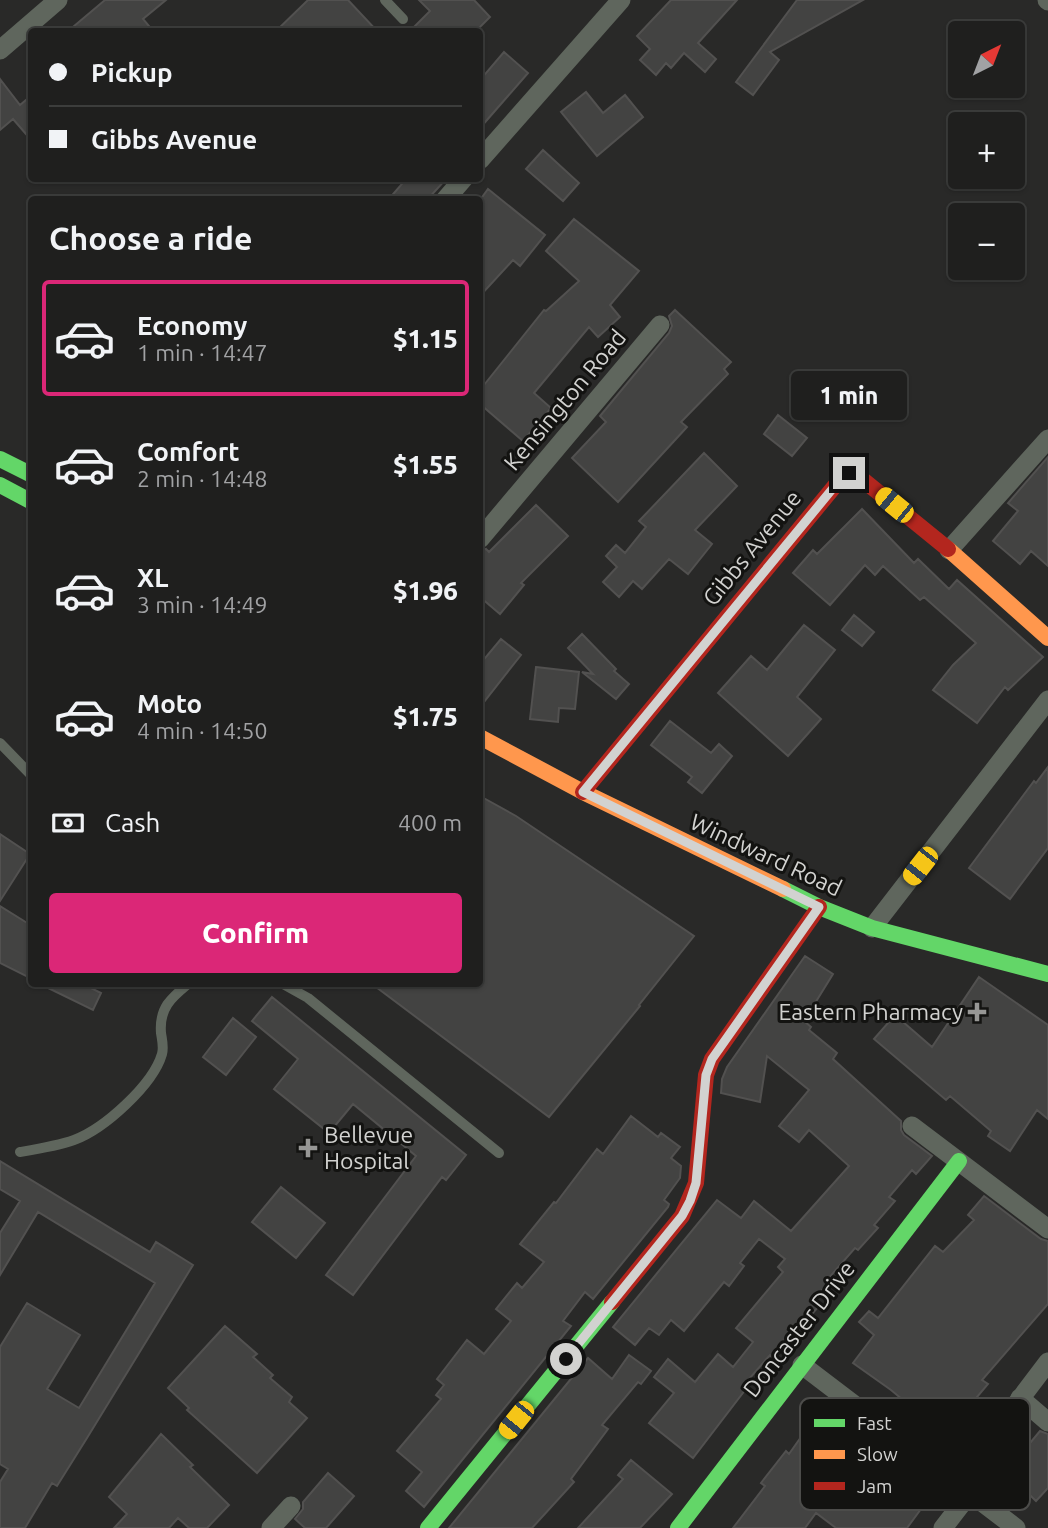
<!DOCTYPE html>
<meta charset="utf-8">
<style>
body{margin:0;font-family:Ubuntu,sans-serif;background:#2c2c2b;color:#f1f3f6;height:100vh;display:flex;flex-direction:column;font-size:26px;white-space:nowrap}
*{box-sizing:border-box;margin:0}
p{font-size:23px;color:#a1a2a4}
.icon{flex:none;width:38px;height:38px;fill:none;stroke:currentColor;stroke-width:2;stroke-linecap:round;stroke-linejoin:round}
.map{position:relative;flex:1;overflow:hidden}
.details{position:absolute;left:28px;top:196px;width:455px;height:791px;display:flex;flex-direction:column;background:#1f1f1e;border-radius:7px;box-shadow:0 2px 5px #0004,0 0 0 2px #3c3d3c}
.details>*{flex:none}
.guide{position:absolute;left:28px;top:28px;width:455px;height:154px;border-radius:7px;box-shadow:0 2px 5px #0004,0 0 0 2px #3c3d3c;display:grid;align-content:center;height:154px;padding:0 21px;background:#1f1f1e}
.needle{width:46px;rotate:42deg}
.fabs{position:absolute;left:948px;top:21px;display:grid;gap:14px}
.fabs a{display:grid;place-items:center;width:77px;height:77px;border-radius:7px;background:#1f1f1e;box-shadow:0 2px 5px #0004,0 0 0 2px #3c3d3c;font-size:35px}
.end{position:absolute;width:32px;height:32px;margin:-16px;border:9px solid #d2d2d0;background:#111;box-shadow:0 0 0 4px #111}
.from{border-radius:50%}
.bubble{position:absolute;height:49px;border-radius:7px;background:#1f1f1e;box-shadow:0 2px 5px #0004,0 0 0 2px #3c3d3c;font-size:23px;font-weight:800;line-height:49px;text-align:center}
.car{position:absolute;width:21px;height:42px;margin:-21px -10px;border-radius:9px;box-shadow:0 0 5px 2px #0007;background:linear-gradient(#f5c518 24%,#345 0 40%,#f5c518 0 76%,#345 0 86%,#f5c518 0)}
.guide b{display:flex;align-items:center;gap:24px;height:66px;font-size:26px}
.guide b+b{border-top:2px solid #3c3d3c}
.guide i{width:18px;height:18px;background:#f1f3f6}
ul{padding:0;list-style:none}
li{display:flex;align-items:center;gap:21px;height:116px;margin:0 14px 10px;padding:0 7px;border:4px solid transparent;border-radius:7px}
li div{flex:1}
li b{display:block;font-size:26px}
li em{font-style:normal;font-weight:800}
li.active{border-color:#db2777}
li>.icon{width:63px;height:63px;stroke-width:1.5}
h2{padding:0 21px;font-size:32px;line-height:84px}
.pay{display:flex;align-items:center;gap:18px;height:77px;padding:0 21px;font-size:26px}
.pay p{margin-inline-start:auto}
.action{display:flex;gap:14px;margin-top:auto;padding:14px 21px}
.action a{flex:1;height:80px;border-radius:7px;background:#db2777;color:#fff;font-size:28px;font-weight:800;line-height:80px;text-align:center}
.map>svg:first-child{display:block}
</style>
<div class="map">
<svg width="1048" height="1528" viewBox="0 0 1048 1528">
<rect width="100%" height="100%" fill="#292928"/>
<path fill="#434342" stroke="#525150" stroke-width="2" d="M105 0H166L143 19 154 32H67Z
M308 0H348L378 32H275Z
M419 0H474L490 17 475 32H409L430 11Z
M671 0H737L698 43 716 59 705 72 684 53 671 68 666 63 656 75 640 60 650 49 637 36Z
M797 0H863L770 52 779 60 753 95 736 82Z
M504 52 528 73 480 128V80Z
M0 79 20 105 32 95V141L13 119 0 130Z
M586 92 603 113 625 95 643 117 597 156 561 112Z
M543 150 579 183 563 201 526 169Z
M407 178H447L427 200H388Z
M488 189 545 235 520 266 513 260 480 296V200Z
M574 219 639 271 610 305 620 317 598 337 589 327 534 393 551 408 523 441 480 404V390L544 310 546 311 579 281 546 251Z
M675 310 731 362 724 369 728 374 681 422 687 427 618 502 572 458 606 422 600 416 669 333 672 326 669 316Z
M778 415 807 438 792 456 764 434Z
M704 453 737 486 695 530 712 544 688 574 669 559 642 589 633 581 619 597 603 582 617 567 606 556 616 545 625 553 646 527 639 521Z
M1048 457V566L1031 551 1020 564 993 541 1018 511 1008 503Z
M536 505 568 536 521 583 524 585 500 614 480 597V551L486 549 489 552Z
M862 509 914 563 918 559 949 589 957 580 1043 657 1008 690 1005 687 977 723 933 690 953 665 976 643 924 597 920 600 883 566 875 575 865 565 830 605 793 573 813 550 817 554Z
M854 615 874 632 862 646 842 630Z
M804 625 835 650 797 697 821 719 788 756 718 693 751 656 767 670Z
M582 634 616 669 614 671 629 684 616 699 582 672 593 674 568 648Z
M501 639 521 655 480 707V664Z
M536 667 579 672 575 709 559 708 558 722 530 719Z
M670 721 711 753 719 744 732 756 702 793 688 782 692 777 651 745Z
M1048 767V848L1010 899 969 868 1034 781 1036 783Z
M480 796 516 816 694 936 639 1005 640 1006 549 1117 372 984H480Z
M0 834 30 854 0 901Z
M0 906 32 926V979L0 963Z
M805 956 833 974 804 1021 811 1027 809 1030 837 1053 833 1059 901 1121V1130L904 1135 932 1156 916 1174 912 1170 889 1197 895 1201 874 1225 878 1228 858 1250 855 1248 827 1280 829 1282 812 1302 818 1307 798 1330 797 1329 774 1358 770 1355 749 1379 752 1381 693 1458 649 1423 674 1393 654 1377 668 1359 695 1382 718 1354 733 1367 753 1342 736 1328 783 1272 778 1267 785 1259 759 1239 740 1263 744 1266 729 1286 724 1282 684 1331 671 1320 659 1335 649 1328 635 1345 613 1327 717 1200 741 1218 754 1201 791 1231 849 1166 809 1130 799 1142 779 1126 809 1090 767 1056 760 1102 721 1093 722 1079 727 1067Z
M979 977 1048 1025V1119L1037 1110 1010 1151 988 1136 991 1131 950 1096 946 1100 874 1039 895 1015 932 1047Z
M40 984H83L101 993 93 1010Z
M272 997 466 1155 446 1180 442 1177 353 1295 326 1275 416 1156 353 1104 329 1133 274 1089 298 1059 252 1021Z
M233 1018 256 1037 226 1075 203 1057Z
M631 1116 658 1137 661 1133 680 1147 671 1158 681 1166 680 1178 664 1200 669 1204 668 1207 593 1299 585 1292 563 1321 571 1326 424 1507 406 1491 422 1472 397 1451 441 1399 436 1395 444 1385 437 1379 467 1340 484 1354 511 1321 496 1309 517 1283 522 1288 544 1262 520 1244 554 1202 556 1203 597 1149 603 1154Z
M0 1161 150 1252 156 1242 193 1265 87 1438 57 1486 52 1483 25 1528H0V1482L8 1469 0 1464V1347L27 1303 80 1335 47 1389 79 1408 155 1283 38 1212 0 1275V1233L20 1201 0 1189Z
M281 1187 325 1223 296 1258 252 1222Z
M984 1196 1041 1239 1048 1241V1304L982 1380 988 1384 945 1435 891 1390 853 1363 874 1335 859 1322 869 1311 878 1318 935 1246 943 1252 974 1220 968 1215Z
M225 1326 257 1354 253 1357 273 1375 270 1378 292 1397 289 1402 307 1418 257 1473 187 1410 189 1408 168 1388Z
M629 1355 651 1371 641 1384 638 1382 602 1425 608 1429 571 1479 574 1482 532 1528H449L588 1358 612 1379Z
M823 1406 887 1452 878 1464 912 1489 906 1497 921 1509 907 1528H836L816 1513 805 1528H733L765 1486 761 1483 786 1451 789 1454Z
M1040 1431 1048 1434V1488L1036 1501 1006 1472Z
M161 1434 193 1465 190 1467 229 1505 207 1528H189L178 1518 169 1528H114L127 1514 109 1497Z
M631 1460 672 1494 640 1528H578L623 1479 618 1475Z
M328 1473 354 1496 326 1528H305L295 1519 303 1509V1502Z"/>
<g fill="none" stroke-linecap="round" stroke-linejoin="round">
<path stroke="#5f665d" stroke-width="10" d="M385 0 403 19
M0 743 32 776
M283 984 308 998 499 1153
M20 1152C38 1149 57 1146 74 1140 104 1129 153 1085 162 1054 164 1047 162 1040 161 1033 159 1008 171 998 188 984"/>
<path stroke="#5f665d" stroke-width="19" d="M1047 0 1048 1
M0 50 58 0
M480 160 621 0
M445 200 464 178
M480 539 660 325
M949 550 1048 439
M872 928 1048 700
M912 1126 1048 1229
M802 1365 1016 1528
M1020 1398 1048 1422
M271 1528 291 1506
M943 1528 970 1493 966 1475 970 1465 1048 1362"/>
<path stroke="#63d668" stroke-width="16" d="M0 459 32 475
M0 485 32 502
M783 889 819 907 872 928 1048 974
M428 1528 612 1302
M678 1528 959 1161"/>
<path stroke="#ff974d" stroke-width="16" d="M948 549 1048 638
M480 737 583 792 783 889"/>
<path stroke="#b3261e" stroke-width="16" d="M583 792 843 476 849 473 857 475 948 549
M612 1302 682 1216 696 1183 706 1075 712 1059 819 907"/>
</g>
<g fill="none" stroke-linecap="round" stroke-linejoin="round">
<path stroke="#d2d2d0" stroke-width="9" d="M566 1359 682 1216 690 1201 696 1183 706 1075 712 1059 819 907 583 792 843 476 849 473"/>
</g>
<g fill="#979795" stroke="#131311" stroke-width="2.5">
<path d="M973.5 1001.5h7v7h7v7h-7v7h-7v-7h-7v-7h7z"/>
<path d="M304.5 1137.5h7v7h7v7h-7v7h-7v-7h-7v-7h7z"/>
</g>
<g text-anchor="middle" stroke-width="6" stroke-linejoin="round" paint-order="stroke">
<g font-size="23" fill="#d2d2d0" stroke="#131311">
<text transform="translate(565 400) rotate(-50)" y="8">Kensington Road</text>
<text transform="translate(752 548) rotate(-51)" y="8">Gibbs Avenue</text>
<text transform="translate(766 855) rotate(25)" y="8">Windward Road</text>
<text transform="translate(799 1329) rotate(-52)" y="8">Doncaster Drive</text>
</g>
<g font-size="23" fill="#d2d2d0" stroke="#131311" text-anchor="end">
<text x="963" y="1020">Eastern Pharmacy</text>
<text x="324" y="1143" text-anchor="start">Bellevue<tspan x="324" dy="26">Hospital</tspan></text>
</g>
</g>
<rect x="800" y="1398" width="230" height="112" rx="10" fill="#131311" stroke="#4c4c4a" stroke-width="2"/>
<rect x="814" y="1419" width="31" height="8" fill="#63d668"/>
<rect x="814" y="1450" width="31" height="9" fill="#ff974d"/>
<rect x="814" y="1482" width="31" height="8" fill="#b3261e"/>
<g font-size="19" fill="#d2d2d0">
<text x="857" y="1430">Fast</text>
<text x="857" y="1461">Slow</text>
<text x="857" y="1493">Jam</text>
</g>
</svg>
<div class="fabs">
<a><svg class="needle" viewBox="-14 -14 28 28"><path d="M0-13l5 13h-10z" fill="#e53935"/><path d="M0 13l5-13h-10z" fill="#a1a2a4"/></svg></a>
<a>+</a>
<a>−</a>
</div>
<i class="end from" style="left:566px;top:1359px"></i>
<i class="end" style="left:849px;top:473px"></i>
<div class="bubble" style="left:791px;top:371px;width:116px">1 min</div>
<i class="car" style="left:894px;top:505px;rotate:309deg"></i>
<i class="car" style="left:920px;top:866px;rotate:218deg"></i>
<i class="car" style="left:516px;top:1420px;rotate:219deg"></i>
<div class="guide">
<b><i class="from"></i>Pickup</b>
<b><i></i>Gibbs Avenue</b>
</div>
<section class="details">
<h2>Choose a ride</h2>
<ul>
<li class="active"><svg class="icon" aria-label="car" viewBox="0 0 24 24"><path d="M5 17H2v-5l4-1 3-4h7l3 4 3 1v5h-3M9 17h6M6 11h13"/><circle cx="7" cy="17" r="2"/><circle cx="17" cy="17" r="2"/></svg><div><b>Economy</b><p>1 min · 14:47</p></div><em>$1.15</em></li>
<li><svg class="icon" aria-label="car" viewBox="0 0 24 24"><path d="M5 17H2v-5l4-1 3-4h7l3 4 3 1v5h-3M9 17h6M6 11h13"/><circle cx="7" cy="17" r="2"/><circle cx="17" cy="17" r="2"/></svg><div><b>Comfort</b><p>2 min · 14:48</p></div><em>$1.55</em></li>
<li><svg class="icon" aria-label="car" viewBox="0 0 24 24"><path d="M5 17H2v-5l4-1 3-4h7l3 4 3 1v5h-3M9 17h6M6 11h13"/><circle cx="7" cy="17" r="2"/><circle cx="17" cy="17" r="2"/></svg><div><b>XL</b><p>3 min · 14:49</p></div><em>$1.96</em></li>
<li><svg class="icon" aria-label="car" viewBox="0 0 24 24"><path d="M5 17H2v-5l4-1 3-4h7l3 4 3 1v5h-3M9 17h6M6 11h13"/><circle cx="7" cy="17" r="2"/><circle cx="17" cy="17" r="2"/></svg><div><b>Moto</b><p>4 min · 14:50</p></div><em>$1.75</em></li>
</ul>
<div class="pay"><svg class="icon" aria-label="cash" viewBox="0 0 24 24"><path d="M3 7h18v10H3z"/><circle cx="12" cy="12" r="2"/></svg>Cash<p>400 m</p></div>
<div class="action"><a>Confirm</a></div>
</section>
</div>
